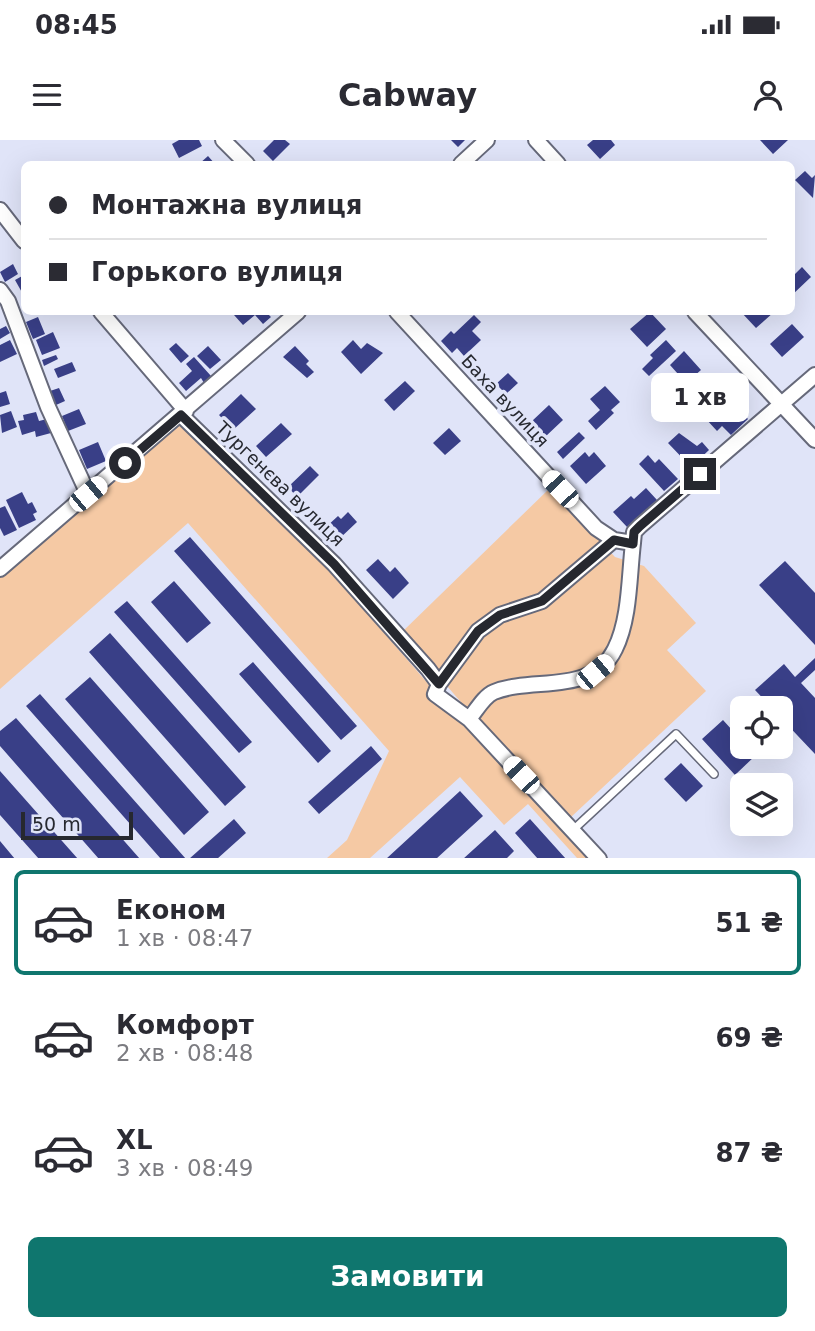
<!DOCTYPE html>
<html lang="uk">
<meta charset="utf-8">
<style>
body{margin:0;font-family:"DejaVu Sans",sans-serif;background:#f2f2f3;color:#2b2b33;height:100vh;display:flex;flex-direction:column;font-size:26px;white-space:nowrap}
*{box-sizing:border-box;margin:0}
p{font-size:23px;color:#7c7c81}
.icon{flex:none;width:38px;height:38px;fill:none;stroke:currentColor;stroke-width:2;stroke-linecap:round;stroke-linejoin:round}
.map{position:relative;height:718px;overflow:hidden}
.sheet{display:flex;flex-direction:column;background:#fff;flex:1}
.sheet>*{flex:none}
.top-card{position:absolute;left:21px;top:21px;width:774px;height:154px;border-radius:10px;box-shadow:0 7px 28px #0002;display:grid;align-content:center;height:154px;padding:0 28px;background:#fff}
.buttons{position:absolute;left:730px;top:556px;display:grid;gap:14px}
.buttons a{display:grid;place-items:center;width:63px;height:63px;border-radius:10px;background:#fff;box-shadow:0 7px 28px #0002;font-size:35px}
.scale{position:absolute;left:21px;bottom:18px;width:112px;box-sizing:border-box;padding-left:7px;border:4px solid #26282f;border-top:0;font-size:19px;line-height:24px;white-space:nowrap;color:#26282f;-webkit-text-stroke:5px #e0e4f8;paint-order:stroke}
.end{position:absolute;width:32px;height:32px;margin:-16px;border:9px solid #26282f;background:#fff;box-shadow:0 0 0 4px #fff}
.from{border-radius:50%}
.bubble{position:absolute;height:49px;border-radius:10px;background:#fff;box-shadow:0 7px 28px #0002;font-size:23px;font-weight:800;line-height:49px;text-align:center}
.car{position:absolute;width:21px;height:42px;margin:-21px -10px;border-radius:9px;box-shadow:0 0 5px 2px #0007;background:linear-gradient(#fff 24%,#345 0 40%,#fff 0 76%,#345 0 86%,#fff 0)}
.top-card b{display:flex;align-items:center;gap:24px;height:66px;font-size:26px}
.top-card b+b{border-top:2px solid #e1e1e2}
.top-card i{width:18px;height:18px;background:#2b2b33}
ul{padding:12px 0 0;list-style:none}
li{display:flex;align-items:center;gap:21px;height:105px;margin:0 14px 10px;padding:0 14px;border:4px solid transparent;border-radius:10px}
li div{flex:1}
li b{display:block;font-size:26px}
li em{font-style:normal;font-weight:800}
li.selected{border-color:#0f766e}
li>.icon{width:63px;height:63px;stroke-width:1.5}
.cta{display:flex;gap:14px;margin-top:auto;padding:14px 28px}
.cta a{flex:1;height:80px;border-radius:10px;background:#0f766e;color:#fff;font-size:28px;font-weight:800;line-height:80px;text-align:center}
.status{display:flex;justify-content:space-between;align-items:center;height:49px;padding:0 35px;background:#fff;direction:ltr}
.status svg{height:19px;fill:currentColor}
header{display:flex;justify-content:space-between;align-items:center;height:91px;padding:0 28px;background:#fff;font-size:32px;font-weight:800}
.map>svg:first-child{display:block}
</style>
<div class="status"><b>08:45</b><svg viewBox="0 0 49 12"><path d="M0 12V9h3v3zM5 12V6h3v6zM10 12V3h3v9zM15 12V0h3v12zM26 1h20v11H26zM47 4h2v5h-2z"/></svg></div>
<header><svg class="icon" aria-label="menu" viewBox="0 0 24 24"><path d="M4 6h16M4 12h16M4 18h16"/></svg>Cabway<svg class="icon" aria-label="person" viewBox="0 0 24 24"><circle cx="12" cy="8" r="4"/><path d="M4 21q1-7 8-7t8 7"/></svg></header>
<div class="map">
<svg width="815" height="719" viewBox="0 0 815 719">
<rect width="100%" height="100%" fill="#e0e4f8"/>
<path fill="#f5c9a4" d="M181 284 327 427 456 576 590 718H577L528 664 504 685 460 637 370 718H327L347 700 389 611 188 383 0 549V436Z
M550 348 615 417 644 426 696 483 667 510 706 551 570 678 473 576 401 493Z"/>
<path fill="#393f87" d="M179 0H199L202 6 179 18 172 4Z
M274 0H285L290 4 273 21 263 11Z
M451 0H465L458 7Z
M593 0H611L615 5 600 19 587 5Z
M760 0H788L773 14Z
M208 16 215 24H199Z
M805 31 812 38 815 35 813 58 795 40Z
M13 124 18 134 5 142 0 132Z
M802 127 811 137 791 156V138Z
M24 135V156L15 140Z
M237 172H266L271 177 263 184 255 175 243 185 234 175Z
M650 172 666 189 647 207 630 189Z
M741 172H774L756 188Z
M474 175 481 182 472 191 481 200 464 216 457 208 452 213 441 201 451 191 454 194Z
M38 177 45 194 33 199 26 182Z
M792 184 804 197 782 217 770 204Z
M6 186 10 193 0 199V189Z
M53 192 60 208 42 215 36 200Z
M10 200 17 214 0 222V205Z
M353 200 361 209 367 203 383 213 361 234 341 212Z
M666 200 676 211 649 236 642 229 653 218 650 215Z
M176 203 189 216 181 223 169 209Z
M208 206 221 220 210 229 197 216Z
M295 206 309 221 306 224 314 232 307 238 283 217Z
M684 211 701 230 686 243 670 225Z
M56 215 58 219 44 226 42 220Z
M194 217 211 236 204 243 201 238 186 251 179 243 192 231 186 224Z
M72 222 76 231 58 238 54 229Z
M508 233 518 243 506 254 496 244Z
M405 241 415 251 394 271 384 260Z
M605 246 620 262 611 270 614 273 596 290 588 281 600 270 590 259Z
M59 248 65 261 56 265 50 251Z
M6 251 10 264 0 267V253Z
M241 254 256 269 233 290 219 275Z
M729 258 748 279 731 295 722 286 717 291 706 279Z
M549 265 563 280 545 297 531 282Z
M79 269 86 284 68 291 62 276Z
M11 271 17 287 2 293 0 275Z
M36 272 39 281 47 279 51 293 36 297 35 291 22 295 18 281 24 280 23 275Z
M281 283 292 294 266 317 256 306Z
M449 288 461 301 445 315 433 303Z
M579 292 585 298 563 319 557 312Z
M679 293 697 306 702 302 709 310 691 327 668 303Z
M98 302 106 321 87 329 79 310Z
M585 312 589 317 594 312 606 326 586 344 570 326Z
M648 315 655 323 659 319 678 339 664 351 639 324Z
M310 326 319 335 297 357 288 347Z
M646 348 657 360 627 387 613 372 631 356 634 359Z
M22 352 28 364 32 362 37 372 33 374 36 380 19 388 6 360Z
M5 366 17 390 4 396 0 388V368Z
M348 372 357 382 338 400 326 387 338 376 341 379Z
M190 397 357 586 341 600 174 411Z
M378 419 390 432 395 427 409 443 393 459 366 430Z
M785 421 815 453V505L759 445Z
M174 441 211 483 187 503 151 462Z
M127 461 252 602 239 613 114 472Z
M110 493 246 647 225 666 89 512Z
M815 518V530L801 543 815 558V614L780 577V569H773L755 550 784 524 795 537Z
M253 522 331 611 318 623 239 534Z
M90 537 209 672 184 695 65 559Z
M40 554 186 719H161L26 566Z
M16 578 140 719H99L0 606V591Z
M723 580 742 601V607H748L756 615 735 635 702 599Z
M371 606 382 619 319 674 308 662Z
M681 623 703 646 686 662 664 639Z
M0 631 78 719H39L0 675Z
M460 651 483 676 436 719H386Z
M234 679 246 693 217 719H189Z
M530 679 566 719H538L515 693Z
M495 690 514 711 506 719H463Z
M0 701 15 719H0Z"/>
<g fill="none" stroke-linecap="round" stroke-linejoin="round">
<defs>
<path id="lane" d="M573 690 676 594 714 634"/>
<path id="street" d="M223 0 247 24
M536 0 558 24
M461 24 487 0
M0 70 24 101
M0 150 8 161 48 267 88 354
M101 172 186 271
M397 172 596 388 614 400 633 403C629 437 630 479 615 509 592 556 534 536 494 552 484 556 476 571 469 579
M695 172 815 300
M181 275 334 424 428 529 439 544 435 554 469 579 599 719
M633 403 634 392 640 386 815 235
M0 429 298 172
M439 544 478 491 500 475 542 461 614 400"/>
</defs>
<use href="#lane" stroke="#66697a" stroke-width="10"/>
<use href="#street" stroke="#66697a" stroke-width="18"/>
<use href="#lane" stroke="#fff" stroke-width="7"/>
<use href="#street" stroke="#fff" stroke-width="14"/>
</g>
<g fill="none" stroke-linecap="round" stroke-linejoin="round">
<path stroke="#26282f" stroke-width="9" d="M125 323 181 275 334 424 439 544 478 491 500 475 542 461 614 400 633 404 634 392 640 386 700 334"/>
</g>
<g text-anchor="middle" stroke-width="7" stroke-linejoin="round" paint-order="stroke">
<g font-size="18" fill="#26282f" stroke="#e0e4f8">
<text transform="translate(505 261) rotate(47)" y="6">Баха вулиця</text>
<text transform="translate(280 344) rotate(44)" y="6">Тургенєва вулиця</text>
</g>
</g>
</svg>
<div class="buttons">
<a><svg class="icon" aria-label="locate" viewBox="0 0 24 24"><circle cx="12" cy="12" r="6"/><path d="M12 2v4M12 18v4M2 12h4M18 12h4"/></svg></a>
<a><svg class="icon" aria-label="layers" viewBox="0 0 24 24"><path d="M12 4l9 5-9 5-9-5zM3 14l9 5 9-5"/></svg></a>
</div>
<div class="scale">50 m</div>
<i class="end from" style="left:125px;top:323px"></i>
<i class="end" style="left:700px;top:334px"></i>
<div class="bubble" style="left:651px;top:233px;width:98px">1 хв</div>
<i class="car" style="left:560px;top:349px;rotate:317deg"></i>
<i class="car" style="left:88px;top:354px;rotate:50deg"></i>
<i class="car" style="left:595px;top:532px;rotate:50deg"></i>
<i class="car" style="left:521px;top:635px;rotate:317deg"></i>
<div class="top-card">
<b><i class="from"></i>Монтажна вулиця</b>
<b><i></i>Горького вулиця</b>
</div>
</div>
<section class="sheet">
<ul>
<li class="selected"><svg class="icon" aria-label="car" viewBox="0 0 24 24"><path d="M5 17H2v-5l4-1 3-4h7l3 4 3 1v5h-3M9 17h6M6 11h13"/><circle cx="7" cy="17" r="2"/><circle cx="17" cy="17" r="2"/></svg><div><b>Економ</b><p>1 хв · 08:47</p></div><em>51 ₴</em></li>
<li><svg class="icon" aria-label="car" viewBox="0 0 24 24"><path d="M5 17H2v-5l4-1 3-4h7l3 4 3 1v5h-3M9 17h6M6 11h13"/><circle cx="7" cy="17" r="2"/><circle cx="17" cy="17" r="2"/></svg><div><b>Комфорт</b><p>2 хв · 08:48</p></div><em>69 ₴</em></li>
<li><svg class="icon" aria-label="car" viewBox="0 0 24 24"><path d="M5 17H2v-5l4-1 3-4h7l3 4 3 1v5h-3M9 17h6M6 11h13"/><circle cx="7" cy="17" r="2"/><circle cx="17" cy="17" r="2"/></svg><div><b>XL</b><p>3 хв · 08:49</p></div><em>87 ₴</em></li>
</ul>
<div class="cta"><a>Замовити</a></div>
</section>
